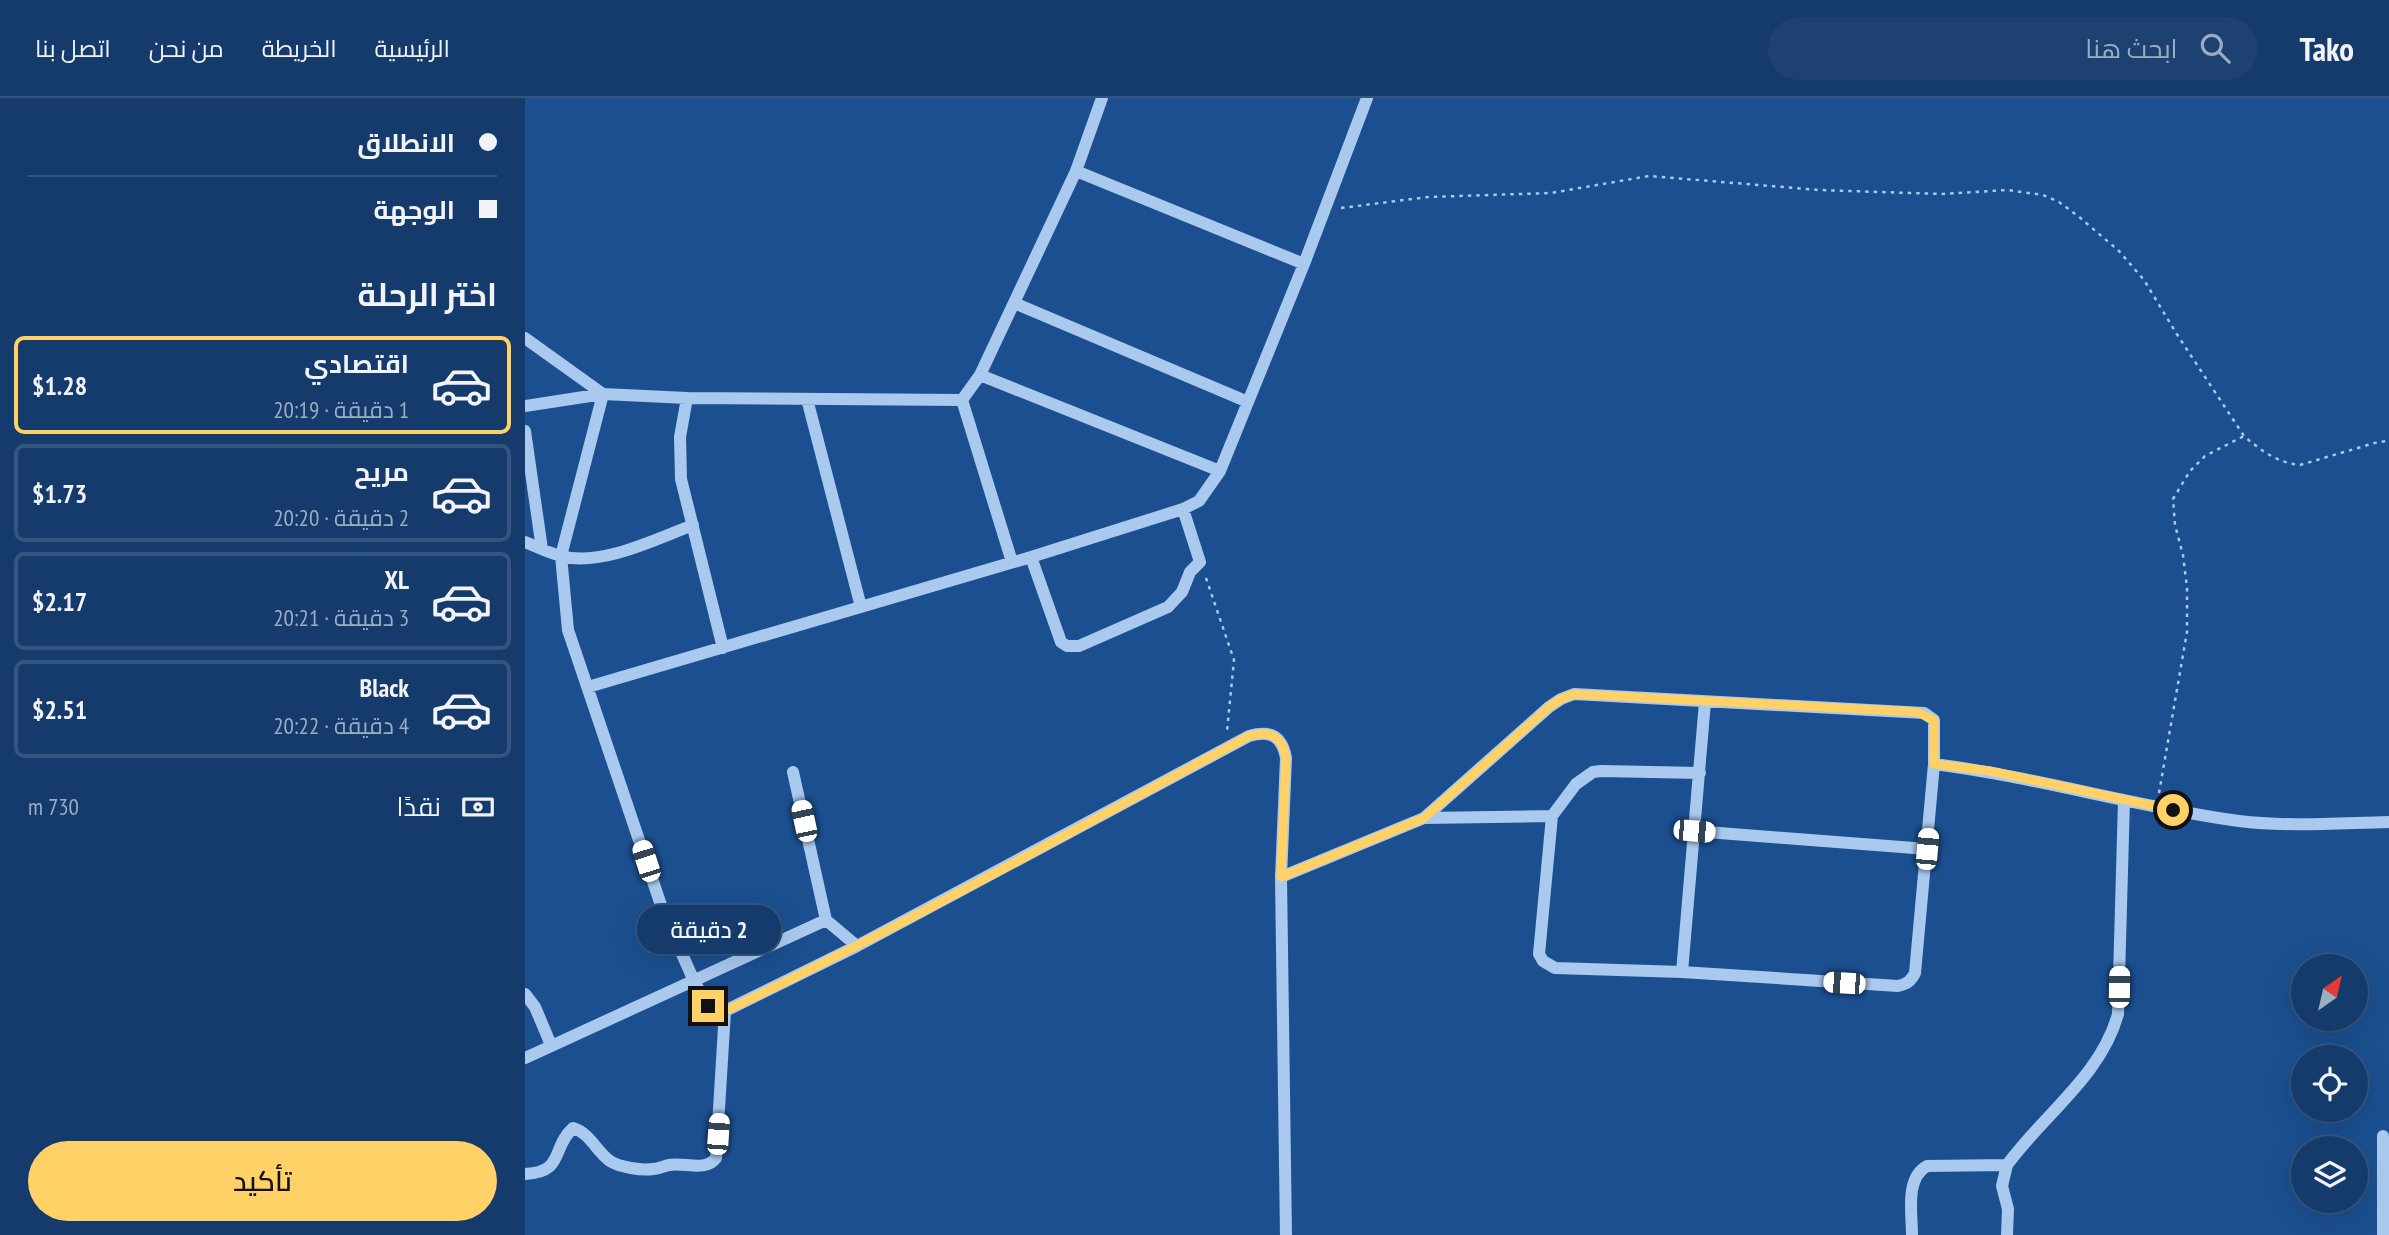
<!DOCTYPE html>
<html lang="ar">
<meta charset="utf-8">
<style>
body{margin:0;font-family:"PT Sans Narrow",Cairo,sans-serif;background:#1d4271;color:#f1f3f6;direction:rtl;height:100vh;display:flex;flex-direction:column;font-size:26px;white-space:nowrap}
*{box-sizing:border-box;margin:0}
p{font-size:23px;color:#9dadc1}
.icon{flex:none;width:38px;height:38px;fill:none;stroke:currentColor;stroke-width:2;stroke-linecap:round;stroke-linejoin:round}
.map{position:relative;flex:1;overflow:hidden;direction:ltr}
.drawer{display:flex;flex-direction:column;background:#143b6b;width:525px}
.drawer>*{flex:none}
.hud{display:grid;align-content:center;height:154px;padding:0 28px;background:#143b6b}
.needle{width:46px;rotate:34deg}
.buttons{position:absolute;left:1766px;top:856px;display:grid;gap:14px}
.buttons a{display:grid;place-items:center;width:77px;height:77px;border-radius:50%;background:#143b6b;box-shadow:0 7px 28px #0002,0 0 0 2px #33557e;font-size:35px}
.end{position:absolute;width:32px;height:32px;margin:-16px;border:9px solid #ffd166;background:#111;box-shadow:0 0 0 4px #111}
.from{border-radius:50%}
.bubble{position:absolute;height:49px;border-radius:24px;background:#143b6b;box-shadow:0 7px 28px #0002,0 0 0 2px #33557e;font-size:23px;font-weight:600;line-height:49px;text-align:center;direction:rtl}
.car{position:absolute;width:21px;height:42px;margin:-21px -10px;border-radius:9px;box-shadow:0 0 5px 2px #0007;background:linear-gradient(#fff 24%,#345 0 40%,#fff 0 76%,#345 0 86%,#fff 0)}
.hud b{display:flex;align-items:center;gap:24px;height:66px;font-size:26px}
.hud b+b{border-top:2px solid #33557e}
.hud i{width:18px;height:18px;background:#f1f3f6}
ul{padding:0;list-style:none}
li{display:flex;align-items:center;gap:21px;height:98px;margin:0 14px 10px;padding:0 14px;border:4px solid #33557e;border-radius:10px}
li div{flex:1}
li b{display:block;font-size:26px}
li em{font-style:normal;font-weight:600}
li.selected{border-color:#ffd166}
li>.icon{width:63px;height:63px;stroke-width:1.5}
h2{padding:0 28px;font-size:32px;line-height:84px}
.pay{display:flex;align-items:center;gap:18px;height:77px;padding:0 28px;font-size:26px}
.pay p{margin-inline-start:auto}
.primary-button{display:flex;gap:14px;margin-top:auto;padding:14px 28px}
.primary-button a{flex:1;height:80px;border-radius:42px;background:#ffd166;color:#111;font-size:28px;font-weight:600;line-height:80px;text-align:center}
header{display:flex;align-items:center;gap:42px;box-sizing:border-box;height:98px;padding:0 35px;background:#143b6b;border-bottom:2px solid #33557e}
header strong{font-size:33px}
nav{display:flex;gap:38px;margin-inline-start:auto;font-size:24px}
.search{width:490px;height:63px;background:#1d4271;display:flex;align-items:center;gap:18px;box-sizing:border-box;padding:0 24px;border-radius:38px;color:#9dadc1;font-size:26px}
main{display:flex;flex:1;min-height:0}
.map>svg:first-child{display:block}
</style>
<header>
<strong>Tako</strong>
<div class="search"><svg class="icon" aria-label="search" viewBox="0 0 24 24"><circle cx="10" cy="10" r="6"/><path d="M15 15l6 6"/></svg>ابحث هنا</div>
<nav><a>الرئيسية</a><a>الخريطة</a><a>من نحن</a><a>اتصل بنا</a></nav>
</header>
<main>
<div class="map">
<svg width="1864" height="1137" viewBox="0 0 1864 1137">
<rect width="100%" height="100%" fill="#1b4f8f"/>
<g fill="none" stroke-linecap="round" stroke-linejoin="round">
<path stroke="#a9c9ee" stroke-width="2.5" stroke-dasharray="3.5 5" stroke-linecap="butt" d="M816 110 903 99 1026 95 1124 78 1294 92 1416 96 1482 92 1518 97 1534 104 1553 118 1594 153 1619 182 1653 238 1719 338C1735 352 1753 365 1775 367L1853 344 1864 343
M681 480 709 562 702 633
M1634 695 1662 534V490L1658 457 1650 427 1648 401 1665 373 1680 358 1719 338"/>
<path stroke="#a9c9ee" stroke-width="12" d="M551 73 779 166
M489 205 723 304
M0 240 78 296 36 458 43 532 138 813 169 883 183 908 194 914 200 913 332 848 724 638C746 632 757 638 761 660L756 779 761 1137
M455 277 695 373
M162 300 155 339 156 381 198 550
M282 301 336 509
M437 302 455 277 551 73 577 0
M437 302 487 464
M0 308 78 296 162 300 437 302
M0 333 17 451
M0 444C12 449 24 455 36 458 76 469 131 441 168 427
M506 459 536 544 542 548H554L643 509 657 494 665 474 675 464 658 411
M63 589 506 459 658 411 674 403 695 373 779 166 842 0
M1409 666C1512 679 1611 709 1714 723 1763 729 1815 725 1864 724
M268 674 301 822 332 848
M899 720 1024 609 1036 601 1049 596 1399 615 1409 622V666L1390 875C1386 883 1382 886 1373 888L1157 874 1030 870 1018 863 1014 856 1027 718 1051 686 1068 674 1076 673 1175 675
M1169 733 1402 751
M756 779 899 720 1027 718
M1157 874 1180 604
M0 896 10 909 26 947
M0 960 301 822
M0 1076C40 1074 26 1050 48 1030 65 1035 71 1053 85 1063 94 1069 117 1073 128 1071 134 1071 139 1068 144 1067 159 1064 181 1074 191 1060L200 913
M1387 1137C1387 1115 1380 1080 1402 1068L1482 1067
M1482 1137 1483 1111 1477 1088 1482 1067C1519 1016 1576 978 1593 916L1599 702
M1858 1137V1038"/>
</g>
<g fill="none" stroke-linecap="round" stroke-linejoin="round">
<path stroke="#ffd166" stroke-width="9" d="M183 908 194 914 200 913C378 828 550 731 724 638 746 632 757 638 761 660L756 779 899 720 1024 609 1036 601 1049 596 1392 614 1409 622V666L1465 673 1648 712"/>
</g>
</svg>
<div class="buttons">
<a><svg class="needle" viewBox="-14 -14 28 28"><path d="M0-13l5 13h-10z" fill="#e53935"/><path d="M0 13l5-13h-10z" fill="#9dadc1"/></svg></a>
<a><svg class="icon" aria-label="locate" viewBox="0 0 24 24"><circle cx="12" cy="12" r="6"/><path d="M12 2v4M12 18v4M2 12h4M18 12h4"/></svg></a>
<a><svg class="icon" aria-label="layers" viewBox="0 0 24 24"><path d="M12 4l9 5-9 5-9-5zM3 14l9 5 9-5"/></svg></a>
</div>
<i class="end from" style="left:1648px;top:712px"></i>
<i class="end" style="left:183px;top:908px"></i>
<div class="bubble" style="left:112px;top:807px;width:144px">2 دقيقة</div>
<i class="car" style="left:279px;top:723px;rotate:348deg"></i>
<i class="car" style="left:1169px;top:733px;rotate:95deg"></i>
<i class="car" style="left:1402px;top:751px;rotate:5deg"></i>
<i class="car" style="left:121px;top:763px;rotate:342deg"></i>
<i class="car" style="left:1319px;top:885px;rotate:274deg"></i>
<i class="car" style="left:1594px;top:889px;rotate:1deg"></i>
<i class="car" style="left:193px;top:1036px;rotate:4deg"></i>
</div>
<section class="drawer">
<div class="hud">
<b><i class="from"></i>الانطلاق</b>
<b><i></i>الوجهة</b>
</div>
<h2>اختر الرحلة</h2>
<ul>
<li class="selected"><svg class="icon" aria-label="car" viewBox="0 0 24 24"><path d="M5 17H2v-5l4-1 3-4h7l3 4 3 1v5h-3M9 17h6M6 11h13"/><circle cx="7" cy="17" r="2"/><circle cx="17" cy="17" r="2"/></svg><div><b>اقتصادي</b><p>1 دقيقة · 20:19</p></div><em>$1.28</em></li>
<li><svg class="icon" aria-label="car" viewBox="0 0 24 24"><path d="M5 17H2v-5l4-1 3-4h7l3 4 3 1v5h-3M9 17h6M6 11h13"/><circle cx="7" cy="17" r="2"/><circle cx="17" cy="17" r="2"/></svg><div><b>مريح</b><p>2 دقيقة · 20:20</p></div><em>$1.73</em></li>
<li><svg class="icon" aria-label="car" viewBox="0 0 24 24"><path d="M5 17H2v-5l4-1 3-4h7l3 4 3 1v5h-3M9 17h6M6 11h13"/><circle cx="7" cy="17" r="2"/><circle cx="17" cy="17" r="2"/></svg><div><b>XL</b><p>3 دقيقة · 20:21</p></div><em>$2.17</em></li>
<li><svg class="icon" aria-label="car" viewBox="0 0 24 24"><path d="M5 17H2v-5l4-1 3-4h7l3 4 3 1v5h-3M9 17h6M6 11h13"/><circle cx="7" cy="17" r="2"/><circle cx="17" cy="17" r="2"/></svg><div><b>Black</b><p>4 دقيقة · 20:22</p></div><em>$2.51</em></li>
</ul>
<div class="pay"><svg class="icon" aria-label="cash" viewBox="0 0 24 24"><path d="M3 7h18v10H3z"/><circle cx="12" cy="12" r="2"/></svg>نقدًا<p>730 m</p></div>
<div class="primary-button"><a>تأكيد</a></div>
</section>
</main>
